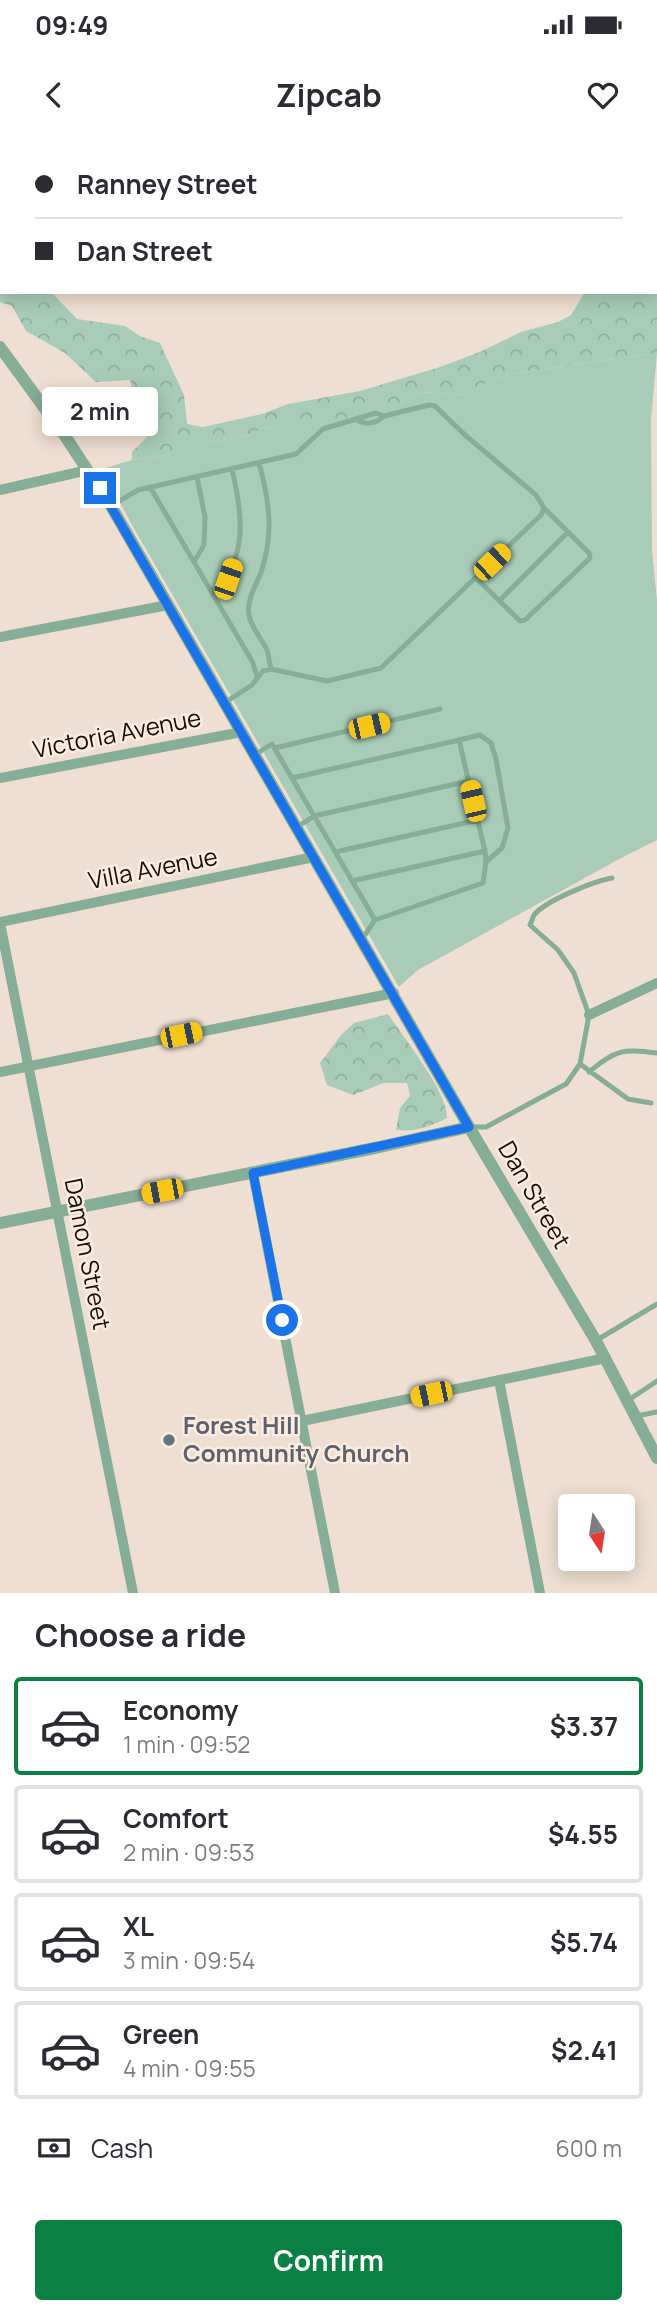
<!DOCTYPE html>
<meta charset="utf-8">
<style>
body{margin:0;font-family:Manrope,sans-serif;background:#f7f7f7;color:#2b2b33;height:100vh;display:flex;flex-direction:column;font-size:26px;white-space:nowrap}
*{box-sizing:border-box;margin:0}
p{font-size:23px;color:#7c7c81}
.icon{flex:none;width:38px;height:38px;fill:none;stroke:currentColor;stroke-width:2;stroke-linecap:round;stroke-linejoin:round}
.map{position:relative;height:1453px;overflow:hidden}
.panel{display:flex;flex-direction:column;background:#fff;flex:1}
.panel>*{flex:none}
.banner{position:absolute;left:0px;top:0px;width:658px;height:154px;box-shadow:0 4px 18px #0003;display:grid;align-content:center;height:154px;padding:0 35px;background:#fff}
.needle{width:46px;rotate:168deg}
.tools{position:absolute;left:558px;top:1354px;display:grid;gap:14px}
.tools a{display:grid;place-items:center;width:77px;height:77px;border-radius:7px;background:#fff;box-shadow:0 4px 18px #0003;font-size:35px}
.end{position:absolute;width:32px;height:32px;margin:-16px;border:9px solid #1a73e8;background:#fff;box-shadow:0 0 0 4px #fff}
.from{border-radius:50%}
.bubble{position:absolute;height:49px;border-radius:7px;background:#fff;box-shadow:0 4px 18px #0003;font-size:23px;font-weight:700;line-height:49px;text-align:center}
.car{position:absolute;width:21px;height:42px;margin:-21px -10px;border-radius:9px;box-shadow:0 0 5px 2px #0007;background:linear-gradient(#f5c518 24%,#345 0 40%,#f5c518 0 76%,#345 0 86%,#f5c518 0)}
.banner b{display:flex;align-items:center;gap:24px;height:66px;font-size:26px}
.banner b+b{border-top:2px solid #e1e1e2}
.banner i{width:18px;height:18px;background:#2b2b33}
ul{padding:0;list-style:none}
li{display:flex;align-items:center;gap:21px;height:98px;margin:0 14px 10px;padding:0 21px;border:4px solid #e1e1e2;border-radius:7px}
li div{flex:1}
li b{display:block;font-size:26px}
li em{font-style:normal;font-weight:700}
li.selected{border-color:#0b8043}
li>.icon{width:63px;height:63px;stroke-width:1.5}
h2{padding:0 35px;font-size:32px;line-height:84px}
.pay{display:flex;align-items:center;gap:18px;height:77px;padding:0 35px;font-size:26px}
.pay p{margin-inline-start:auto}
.primary-button{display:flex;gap:14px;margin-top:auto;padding:14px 35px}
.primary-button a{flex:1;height:80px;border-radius:7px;background:#0b8043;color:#fff;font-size:28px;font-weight:700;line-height:80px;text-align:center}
.status{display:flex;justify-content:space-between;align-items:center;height:49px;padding:0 35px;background:#fff;direction:ltr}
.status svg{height:19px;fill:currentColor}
header{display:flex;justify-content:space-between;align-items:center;height:91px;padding:0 35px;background:#fff;font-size:32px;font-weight:700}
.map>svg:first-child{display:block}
</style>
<div class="status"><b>09:49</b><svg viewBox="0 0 49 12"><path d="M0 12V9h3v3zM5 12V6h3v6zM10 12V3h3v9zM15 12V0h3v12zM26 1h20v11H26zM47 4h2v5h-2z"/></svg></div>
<header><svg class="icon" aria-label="back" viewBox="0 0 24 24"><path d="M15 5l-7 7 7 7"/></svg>Zipcab<svg class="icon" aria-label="heart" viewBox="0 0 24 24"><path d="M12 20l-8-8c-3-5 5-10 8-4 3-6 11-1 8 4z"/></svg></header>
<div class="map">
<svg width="657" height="1453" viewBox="0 0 657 1453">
<defs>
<pattern id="forest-crowns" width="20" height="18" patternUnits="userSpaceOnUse" patternTransform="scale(1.75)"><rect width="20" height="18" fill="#a8ccb8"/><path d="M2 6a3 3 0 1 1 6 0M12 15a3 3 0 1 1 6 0" fill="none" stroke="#90ae9d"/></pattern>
</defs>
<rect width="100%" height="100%" fill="#efdfd2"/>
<path fill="#a8ccb8" d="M657 213 651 280 652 410 657 461V700L621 718 418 830 399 847 132 385 102 329 132 320 186 312 199 304 251 295 263 287 275 289 393 266 422 252 467 255 481 245 510 234Z"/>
<path fill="url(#forest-crowns)" d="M552 0H657V213L510 234 481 245 467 255 422 252 393 266 337 280 275 289 263 287 251 295 199 304 186 312 132 320V312L149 295 140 279 130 240 96 242 65 213 26 191 12 166 0 162V112L2 152H51L77 179 125 186 140 196 160 203 184 255 187 284 203 287 262 274 288 264 360 251 440 227 482 211 521 192 558 182 571 175 585 152H656V2H550Z
M388 874C403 897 448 952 447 978 429 987 416 992 396 990L400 968 410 956 407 943H384L353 955 327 945 320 923 342 894 354 883Z"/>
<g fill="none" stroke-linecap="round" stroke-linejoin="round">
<path stroke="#86ad96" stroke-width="5" d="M259 323C269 359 274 392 262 429 258 443 246 459 249 475 251 487 260 497 266 508 269 514 269 522 271 529
M150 347 252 521 257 536
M111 366 138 350 296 314 323 289 376 273 384 276C376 283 366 286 357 280
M194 422 204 405 205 377 197 337
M476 438 520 481 525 480 590 418 589 413 544 368
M214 456C248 415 243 377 232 329
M500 460 568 392
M226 562 252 545 263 531 271 529 327 541 381 528 541 375 544 368 536 355 465 295 435 266 429 265 384 276
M459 600 480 595 491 603 496 619 508 688 502 708 486 722
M275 608 440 569
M256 614 272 604 375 780 362 799
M292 638 459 600 485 711 486 722 483 743 375 780
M297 687 314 676 469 641
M335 712 478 680
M352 741 485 711
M580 924 628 959 651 963
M589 932C617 909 622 909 657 913
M472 987H486L566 944 580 924 589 875 574 833 558 810 530 785C531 783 533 777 534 775 545 761 594 741 612 738
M597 1200 657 1164
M627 1261 657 1241
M636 1276 657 1272"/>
<path stroke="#86ad96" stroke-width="10" d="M0 350 88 330
M0 497 168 465
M0 638 242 592
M0 782 314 717
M0 783 133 1453
M589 875 657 843
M0 932 394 853
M253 1033 335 1453
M499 1240 540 1453
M302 1281 606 1218"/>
<path stroke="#86ad96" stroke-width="12" d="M0 207 65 296 111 366 469 987 596 1201 657 1318
M0 1083 375 1008 469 987"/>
</g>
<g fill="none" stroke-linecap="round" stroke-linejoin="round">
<path stroke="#1a73e8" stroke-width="9" d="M100 348 469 987 253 1033 282 1180"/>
</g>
<circle fill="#6b7280" stroke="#fcecdf" stroke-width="2.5" cx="169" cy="1300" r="7"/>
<g text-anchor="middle" stroke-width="5" stroke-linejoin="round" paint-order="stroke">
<g font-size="24" fill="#15100c" stroke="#fcecdf">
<text transform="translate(117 594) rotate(-11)" y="8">Victoria Avenue</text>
<text transform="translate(153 729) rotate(-11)" y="8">Villa Avenue</text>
<text transform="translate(534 1055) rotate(60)" y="8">Dan Street</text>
<text transform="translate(87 1114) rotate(79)" y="8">Damon Street</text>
</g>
<g font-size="24" font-weight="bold" fill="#5b616d" stroke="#fcecdf" text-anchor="start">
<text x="183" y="1294">Forest Hill<tspan x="183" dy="28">Community Church</tspan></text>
</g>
</g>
</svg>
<div class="tools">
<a><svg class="needle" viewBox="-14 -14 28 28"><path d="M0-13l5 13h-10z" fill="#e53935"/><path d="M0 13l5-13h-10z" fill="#7c7c81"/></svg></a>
</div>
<i class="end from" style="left:282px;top:1180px"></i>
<i class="end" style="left:100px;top:348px"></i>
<div class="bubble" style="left:42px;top:247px;width:116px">2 min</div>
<i class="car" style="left:492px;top:422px;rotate:46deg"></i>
<i class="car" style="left:228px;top:439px;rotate:19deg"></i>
<i class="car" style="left:369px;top:586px;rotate:77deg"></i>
<i class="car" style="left:473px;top:661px;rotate:347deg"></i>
<i class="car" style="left:181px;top:895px;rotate:78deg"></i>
<i class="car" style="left:162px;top:1051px;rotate:259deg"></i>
<i class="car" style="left:431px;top:1254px;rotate:258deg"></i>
<div class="banner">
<b><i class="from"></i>Ranney Street</b>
<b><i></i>Dan Street</b>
</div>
</div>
<section class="panel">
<h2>Choose a ride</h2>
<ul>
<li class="selected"><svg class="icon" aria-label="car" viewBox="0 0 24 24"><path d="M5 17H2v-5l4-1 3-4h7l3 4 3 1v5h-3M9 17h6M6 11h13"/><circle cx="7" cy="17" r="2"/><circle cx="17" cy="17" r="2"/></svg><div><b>Economy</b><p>1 min · 09:52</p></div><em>$3.37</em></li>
<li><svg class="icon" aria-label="car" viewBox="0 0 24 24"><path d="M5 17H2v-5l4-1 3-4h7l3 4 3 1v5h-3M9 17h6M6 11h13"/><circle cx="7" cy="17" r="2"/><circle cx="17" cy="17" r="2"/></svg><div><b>Comfort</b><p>2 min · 09:53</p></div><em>$4.55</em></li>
<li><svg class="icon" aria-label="car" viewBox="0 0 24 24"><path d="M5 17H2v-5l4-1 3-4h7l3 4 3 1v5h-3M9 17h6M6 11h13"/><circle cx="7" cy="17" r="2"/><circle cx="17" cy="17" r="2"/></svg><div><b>XL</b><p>3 min · 09:54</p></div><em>$5.74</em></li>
<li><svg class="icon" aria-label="car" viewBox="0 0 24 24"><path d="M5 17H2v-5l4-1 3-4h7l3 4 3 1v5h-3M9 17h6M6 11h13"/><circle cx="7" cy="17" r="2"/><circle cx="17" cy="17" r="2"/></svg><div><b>Green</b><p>4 min · 09:55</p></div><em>$2.41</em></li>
</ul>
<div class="pay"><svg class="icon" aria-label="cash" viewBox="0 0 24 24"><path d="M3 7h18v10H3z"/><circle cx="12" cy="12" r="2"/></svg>Cash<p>600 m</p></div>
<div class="primary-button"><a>Confirm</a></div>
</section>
